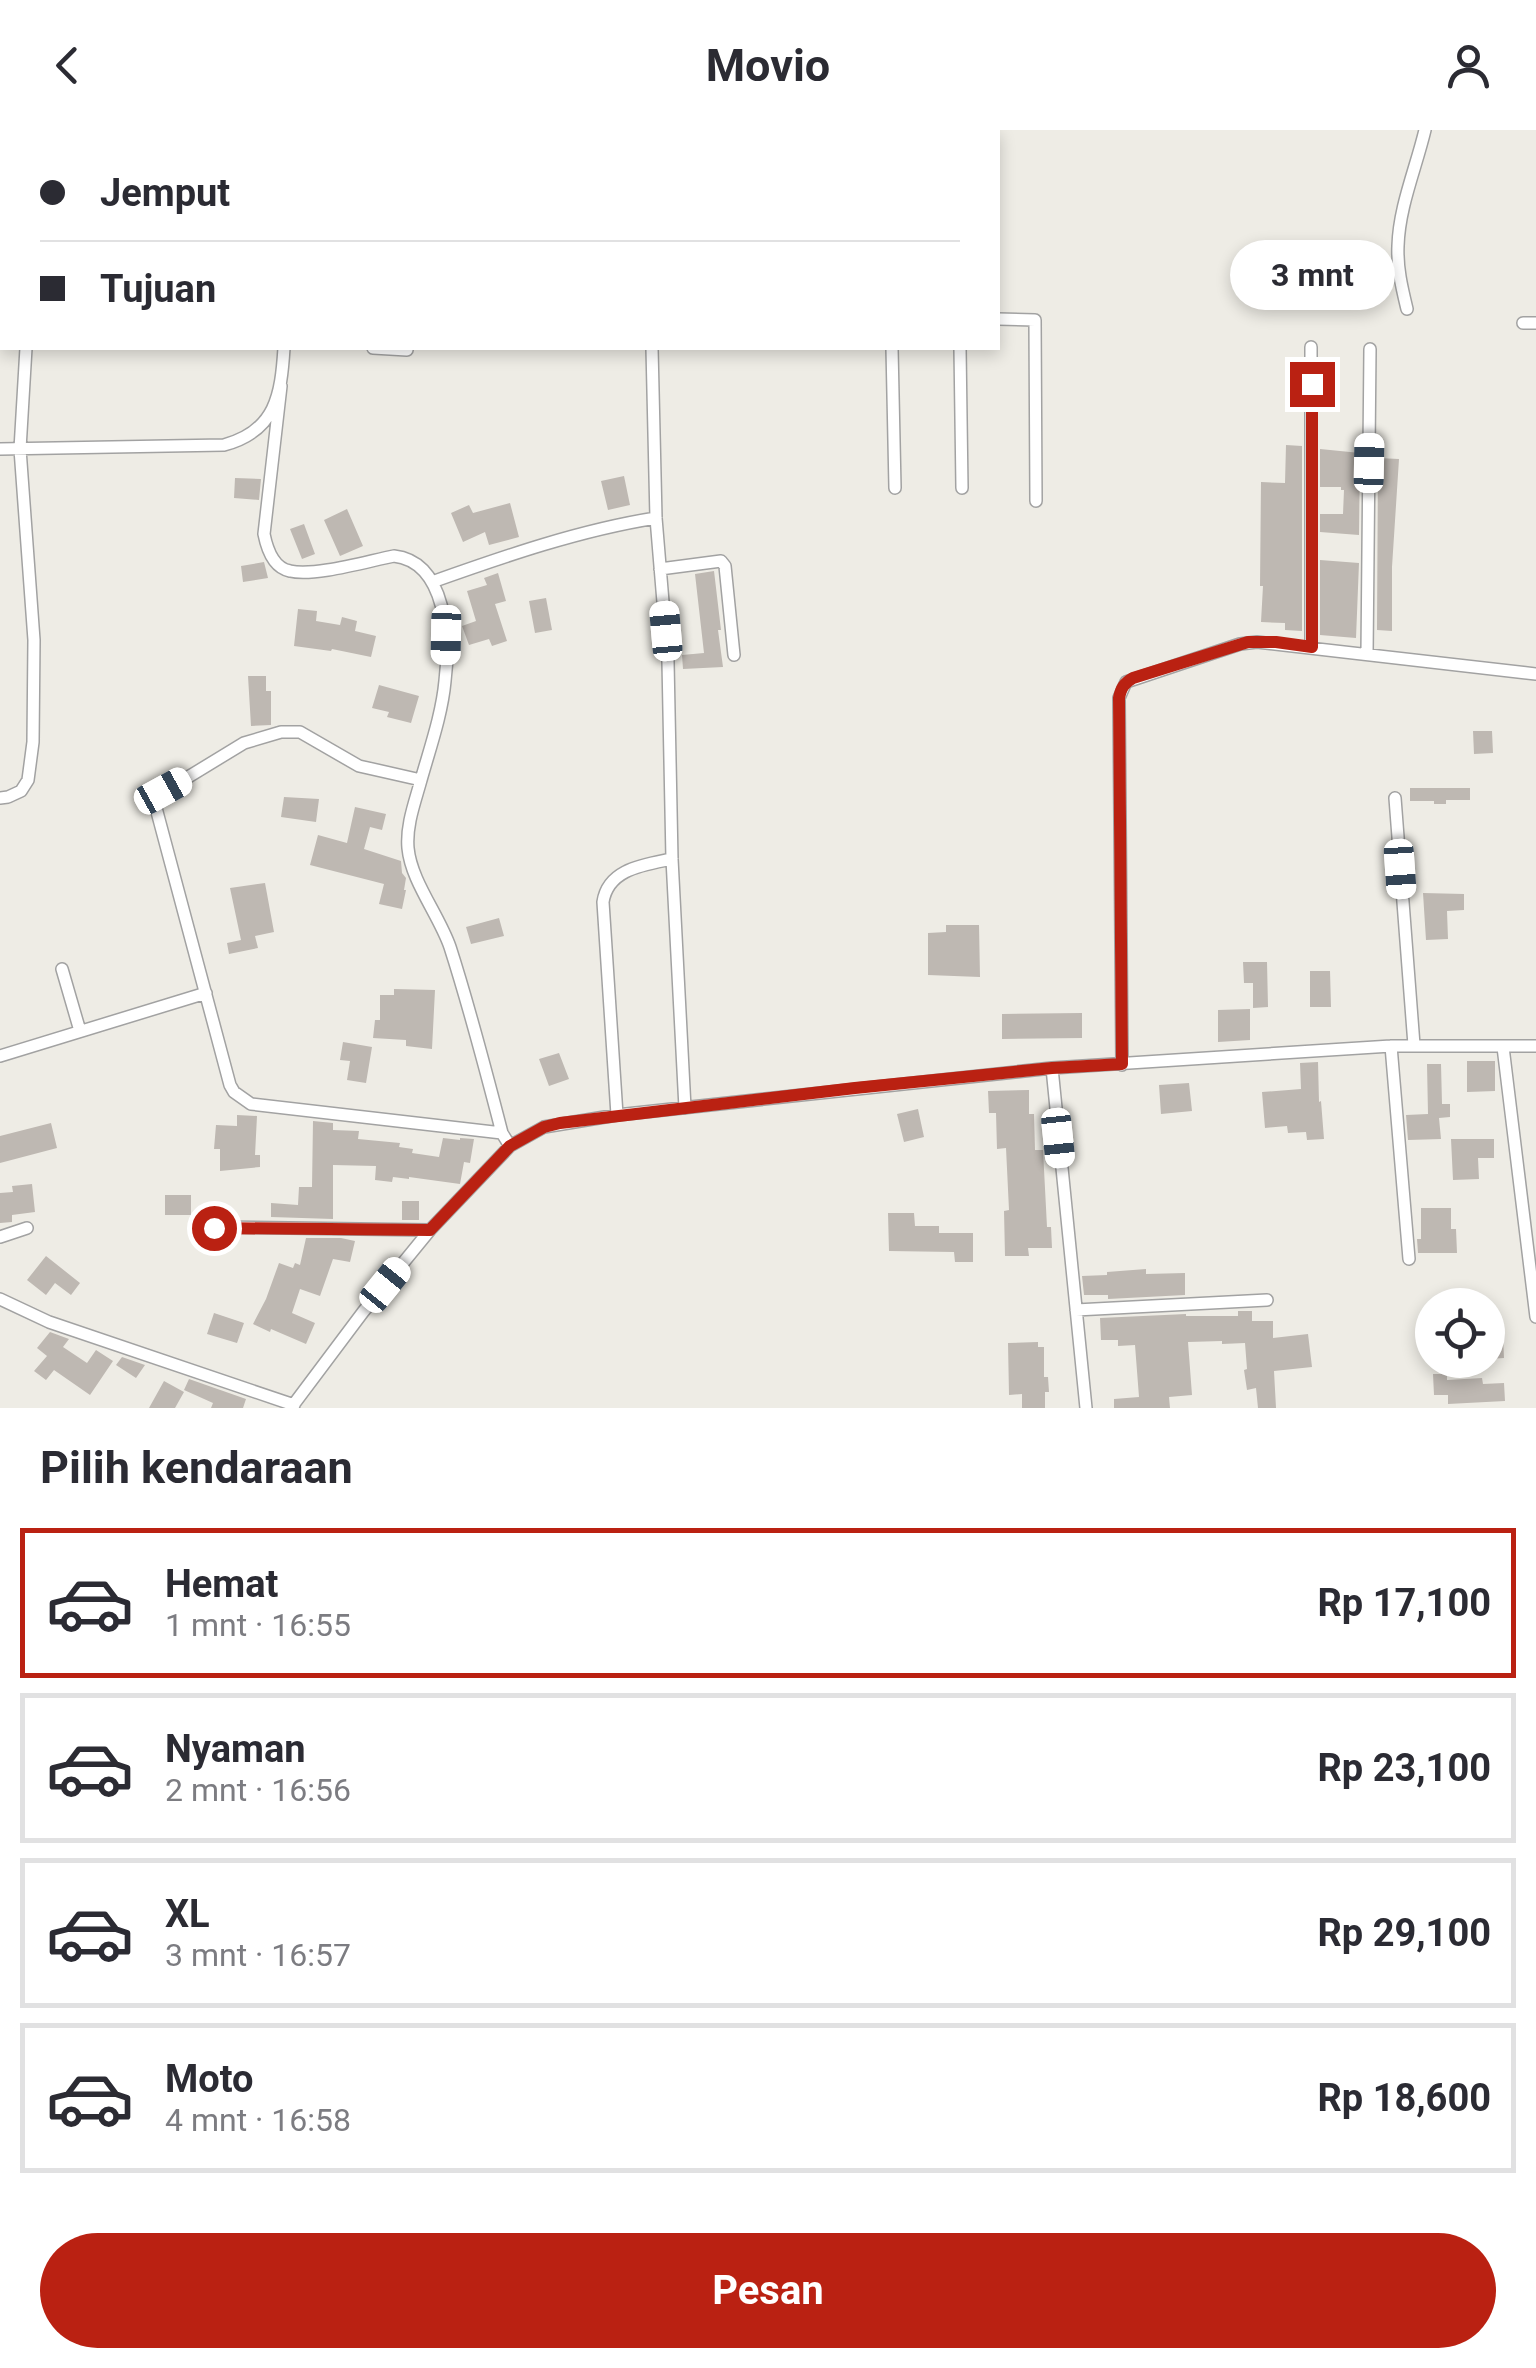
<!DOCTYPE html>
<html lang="id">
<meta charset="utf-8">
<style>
body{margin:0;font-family:Roboto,sans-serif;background:#f2f2f3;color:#2b2b33;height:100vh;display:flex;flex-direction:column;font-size:38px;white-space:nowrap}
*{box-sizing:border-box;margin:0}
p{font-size:32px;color:#7c7c81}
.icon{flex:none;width:55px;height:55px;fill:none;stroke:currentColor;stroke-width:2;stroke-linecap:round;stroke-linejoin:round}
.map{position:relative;height:1278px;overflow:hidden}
.sheet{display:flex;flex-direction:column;background:#fff;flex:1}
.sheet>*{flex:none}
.guide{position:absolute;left:0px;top:0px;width:1000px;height:220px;box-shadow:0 5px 15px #0003;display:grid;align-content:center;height:220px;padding:0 40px;background:#fff}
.tools{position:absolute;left:1415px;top:1158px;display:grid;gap:20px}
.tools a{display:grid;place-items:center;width:90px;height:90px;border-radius:50%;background:#fff;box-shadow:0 5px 15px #0003;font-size:50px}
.end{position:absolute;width:45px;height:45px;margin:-22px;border:12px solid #ba2112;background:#fff;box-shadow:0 0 0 5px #fff}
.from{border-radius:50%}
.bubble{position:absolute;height:70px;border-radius:35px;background:#fff;box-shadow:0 5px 15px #0003;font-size:32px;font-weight:700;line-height:70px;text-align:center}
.car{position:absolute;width:30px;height:60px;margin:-30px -15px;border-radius:12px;box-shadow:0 0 8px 2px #0007;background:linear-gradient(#fff 24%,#345 0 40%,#fff 0 76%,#345 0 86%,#fff 0)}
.guide b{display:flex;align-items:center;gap:35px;height:95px;font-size:38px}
.guide b+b{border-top:2px solid #e1e1e2}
.guide i{width:25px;height:25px;background:#2b2b33}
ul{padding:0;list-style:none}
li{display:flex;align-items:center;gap:30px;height:150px;margin:0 20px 15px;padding:0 20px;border:5px solid #e1e1e2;border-radius:0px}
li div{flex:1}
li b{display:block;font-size:38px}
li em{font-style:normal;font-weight:700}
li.on{border-color:#ba2112}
li>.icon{width:90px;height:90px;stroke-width:1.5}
h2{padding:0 40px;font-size:45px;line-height:120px}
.button{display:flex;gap:20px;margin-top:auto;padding:20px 40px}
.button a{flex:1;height:115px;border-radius:60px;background:#ba2112;color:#fff;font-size:40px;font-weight:700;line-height:115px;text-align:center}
header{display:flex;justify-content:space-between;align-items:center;height:130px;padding:0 40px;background:#fff;font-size:45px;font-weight:700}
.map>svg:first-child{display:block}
</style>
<header><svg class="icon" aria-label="back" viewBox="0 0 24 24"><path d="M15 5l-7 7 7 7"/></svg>Movio<svg class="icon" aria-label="person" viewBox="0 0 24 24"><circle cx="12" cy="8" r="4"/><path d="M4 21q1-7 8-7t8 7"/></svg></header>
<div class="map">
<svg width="1536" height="1278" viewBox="0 0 1536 1278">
<rect width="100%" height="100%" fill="#eeece5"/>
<path fill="#beb8b2" d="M1286 315 1302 316V501L1285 500V493L1261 492 1263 456H1260L1261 352 1285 353Z
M1320 319 1360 323 1359 405 1320 402V384H1343L1344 360H1341V357H1320Z
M1378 328 1399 329 1392 437V501L1377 500Z
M624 346 630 375 608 380 601 351Z
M235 348 261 349 259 370 234 368Z
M510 373 519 407 489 415 485 402 463 412 451 383 469 375 473 383Z
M347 379 363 416 340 426 324 390Z
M304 394 315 424 302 429 290 399Z
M1320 430 1359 433 1356 508 1320 505Z
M264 432 268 448 243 452 241 436Z
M714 441 721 500H718L723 537 683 539 682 525 704 523 695 444Z
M498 443 506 471 495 474 507 511 492 516 489 509 469 515 462 496 476 491 467 461 487 455 484 448Z
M546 468 552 500 535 503 529 471Z
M298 479 317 481 316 491 340 495 342 487 357 491 355 501 376 506 371 527 332 519 331 521 294 516Z
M248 546H266V561H271V595L251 596Z
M379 555 419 566 411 593 387 587 389 582 372 578Z
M1473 601H1492L1493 623 1474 624Z
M1410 658H1470V670H1446V674H1434V671H1410Z
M284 667 319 669 316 692 281 687Z
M355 677 386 684 382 700 370 697 364 719 401 731 402 743 406 748 404 760H406L402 779 379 774 384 754 310 735 318 705 347 713Z
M265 753 274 802 255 806 258 818 229 824 227 813 241 810 230 758Z
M1423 763 1464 764V780L1447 781 1448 809 1426 810Z
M499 788 504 806 471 814 466 797Z
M946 795H979L980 847 928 845V803L946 802Z
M1243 832H1267L1268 877 1253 878V853H1244Z
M1310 841H1330L1331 877H1310Z
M394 859 435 860 432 919 406 916V910L373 908 375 890H380V865H394Z
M1250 879V910L1218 912V880Z
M1082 883V908L1002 909V884Z
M343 912 372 917 366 953 347 950 350 931 340 930Z
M559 923 569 949 549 956 539 929Z
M1467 931H1495V961L1467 962Z
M1318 932 1319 972 1321 971 1324 1009 1307 1010 1306 1002 1288 1003 1287 996 1265 998 1262 962 1301 959 1300 933Z
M1427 934H1441L1442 974H1450V987L1439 988 1441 1009 1408 1010 1406 985 1428 984Z
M1189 953 1192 981 1161 984 1159 955Z
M1029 960V984H1034L1035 1020H1043L1047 1097H1051L1052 1118H1028L1029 1126H1005L1004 1081 1009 1080 1006 1018 997 1019 996 983H989L988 961Z
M918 979 924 1007 904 1012 897 984Z
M237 985 257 986 255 1025H260V1037L220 1041V1019H214L216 995 237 996Z
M313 991 333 993V1000L359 1001 358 1009 400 1013 399 1017 413 1019 412 1023 439 1027 443 1008 460 1010V1008L474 1009 470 1033 464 1032 460 1054 409 1047V1049L393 1047 392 1052 375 1050 376 1036 333 1035V1089L271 1087V1073L298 1075 299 1057H312Z
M51 993 57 1018 0 1033V1006Z
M1451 1009H1494V1028H1478L1479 1049 1453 1050Z
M32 1054 35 1082 12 1085V1092L0 1093V1063L13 1062 12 1056Z
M165 1065H191V1085H165Z
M402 1071H419V1090H402Z
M1421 1078H1451V1099H1456L1457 1123H1418L1417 1109H1421Z
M888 1083H914L915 1096H939V1103H973V1132H955L954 1122 889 1121Z
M306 1108H341L355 1111 350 1132 333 1129 320 1166 300 1159 292 1183 315 1193 306 1214 271 1199 270 1202 253 1194 266 1169 279 1133 293 1138 295 1133 300 1135Z
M46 1126 80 1153 71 1165 55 1153 46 1165 27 1150Z
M1146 1139V1144L1185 1143V1165L1108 1169V1165H1084L1082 1146 1107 1145V1142Z
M1238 1181H1252V1191H1273V1208L1308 1204 1312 1237 1274 1241 1276 1278H1258L1256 1258 1247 1260 1244 1240 1247 1239 1245 1213 1222 1214V1211L1188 1212 1192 1265 1169 1267 1170 1278H1114V1269L1139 1267 1135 1215 1118 1216V1210H1101L1100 1188 1186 1184V1186H1238Z
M214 1183 244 1193 237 1213 207 1204Z
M1432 1193V1222H1420V1194Z
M50 1202 69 1209 63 1217 87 1233 96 1220 113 1231 90 1265 54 1240 46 1250 34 1241 47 1226 37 1218Z
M1488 1206H1503L1504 1228 1488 1229Z
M1038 1212V1217H1044V1247H1048L1049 1262H1045V1278H1022V1264L1009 1265 1008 1213Z
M122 1227 145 1235 136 1248 116 1235Z
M1433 1244H1447V1250L1482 1248 1483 1254 1504 1253 1505 1271 1448 1274V1265H1434Z
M189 1249 246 1269 243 1278H211L213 1273 184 1260Z
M164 1251 184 1262 175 1278H149Z"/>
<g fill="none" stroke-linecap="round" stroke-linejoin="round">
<defs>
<path id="minor" d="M36 2V0
M295 2V0
M529 2V0
M1407 179C1402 158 1397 138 1398 116 1399 77 1416 38 1425 0
M998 189 1035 190 1036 371
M1523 193H1536
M0 203H2
M1311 217V517
M373 218 407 220
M652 218 656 388 668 532 672 729 685 978
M892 218 895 358
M960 218 962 358
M281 256 264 404C267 419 274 438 290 441 314 447 368 431 394 426 447 432 450 510 445 551 442 584 430 618 421 650
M0 319 224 315C276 301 281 265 284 218
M660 439 721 431 725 436 734 525
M432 452C505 426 580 400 656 388
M1367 524 1370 219
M0 668 8 667 21 661 28 650 33 612 34 510 20 319 26 218
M1395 668 1414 915
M62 839 80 901
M1391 916 1409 1129
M1503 917 1536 1187
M0 926 206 863
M1122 935 1119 568 1126 552 1240 514 1257 512 1536 544
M1052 938 1086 1278
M617 985 603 772C608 739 643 735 672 729
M502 1003C486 941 470 879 450 817 439 785 411 751 408 718 406 695 415 672 421 650L359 636 300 602H281L244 613 157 666 156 678 230 955 234 962 251 974 502 1003 510 1016
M214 1097 430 1100
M0 1107 27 1098
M0 1169 49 1192 294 1275
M1076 1180 1267 1170
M291 1278 363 1182 430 1100 510 1016 544 997 617 985 1052 938 1391 916H1536"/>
</defs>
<use href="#minor" stroke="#a2a2a2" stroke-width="14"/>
<use href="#minor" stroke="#fff" stroke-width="11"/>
</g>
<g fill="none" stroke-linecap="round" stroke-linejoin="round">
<path stroke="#ba2112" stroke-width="12" d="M214 1098 430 1100 510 1016 544 997 560 993 855 958 1052 938 1122 934 1119 568C1121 558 1124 553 1133 548L1248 512H1276L1312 517V254"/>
</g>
</svg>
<div class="tools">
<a><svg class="icon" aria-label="locate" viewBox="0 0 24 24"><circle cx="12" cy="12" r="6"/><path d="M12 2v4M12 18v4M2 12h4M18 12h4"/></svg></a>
</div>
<i class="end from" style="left:214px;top:1098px"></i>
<i class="end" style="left:1312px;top:254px"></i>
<div class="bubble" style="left:1230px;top:110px;width:165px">3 mnt</div>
<i class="car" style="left:1369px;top:333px;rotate:1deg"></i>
<i class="car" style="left:666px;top:501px;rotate:355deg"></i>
<i class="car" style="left:446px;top:505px;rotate:181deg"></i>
<i class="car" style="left:163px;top:661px;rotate:61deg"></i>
<i class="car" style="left:1400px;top:739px;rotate:176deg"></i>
<i class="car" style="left:1058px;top:1008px;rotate:174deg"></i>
<i class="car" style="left:385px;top:1155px;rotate:39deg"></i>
<div class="guide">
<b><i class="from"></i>Jemput</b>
<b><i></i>Tujuan</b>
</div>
</div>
<section class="sheet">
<h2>Pilih kendaraan</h2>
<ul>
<li class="on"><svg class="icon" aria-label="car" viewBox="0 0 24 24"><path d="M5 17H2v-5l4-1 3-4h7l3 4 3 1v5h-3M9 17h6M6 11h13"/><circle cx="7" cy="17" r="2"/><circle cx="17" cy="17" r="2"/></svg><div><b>Hemat</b><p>1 mnt · 16:55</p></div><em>Rp 17,100</em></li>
<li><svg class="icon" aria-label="car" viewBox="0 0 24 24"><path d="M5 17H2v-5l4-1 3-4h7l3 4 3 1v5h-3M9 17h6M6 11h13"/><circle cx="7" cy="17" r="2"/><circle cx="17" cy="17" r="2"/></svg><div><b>Nyaman</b><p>2 mnt · 16:56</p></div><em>Rp 23,100</em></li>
<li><svg class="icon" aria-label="car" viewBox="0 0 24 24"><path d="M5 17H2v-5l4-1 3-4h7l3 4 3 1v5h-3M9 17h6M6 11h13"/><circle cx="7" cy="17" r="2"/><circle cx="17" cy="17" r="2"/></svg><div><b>XL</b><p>3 mnt · 16:57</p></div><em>Rp 29,100</em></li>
<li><svg class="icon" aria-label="car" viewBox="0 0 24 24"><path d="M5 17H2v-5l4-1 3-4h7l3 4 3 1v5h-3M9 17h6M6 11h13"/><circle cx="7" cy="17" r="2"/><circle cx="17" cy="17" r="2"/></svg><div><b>Moto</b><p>4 mnt · 16:58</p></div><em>Rp 18,600</em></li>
</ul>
<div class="button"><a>Pesan</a></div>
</section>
